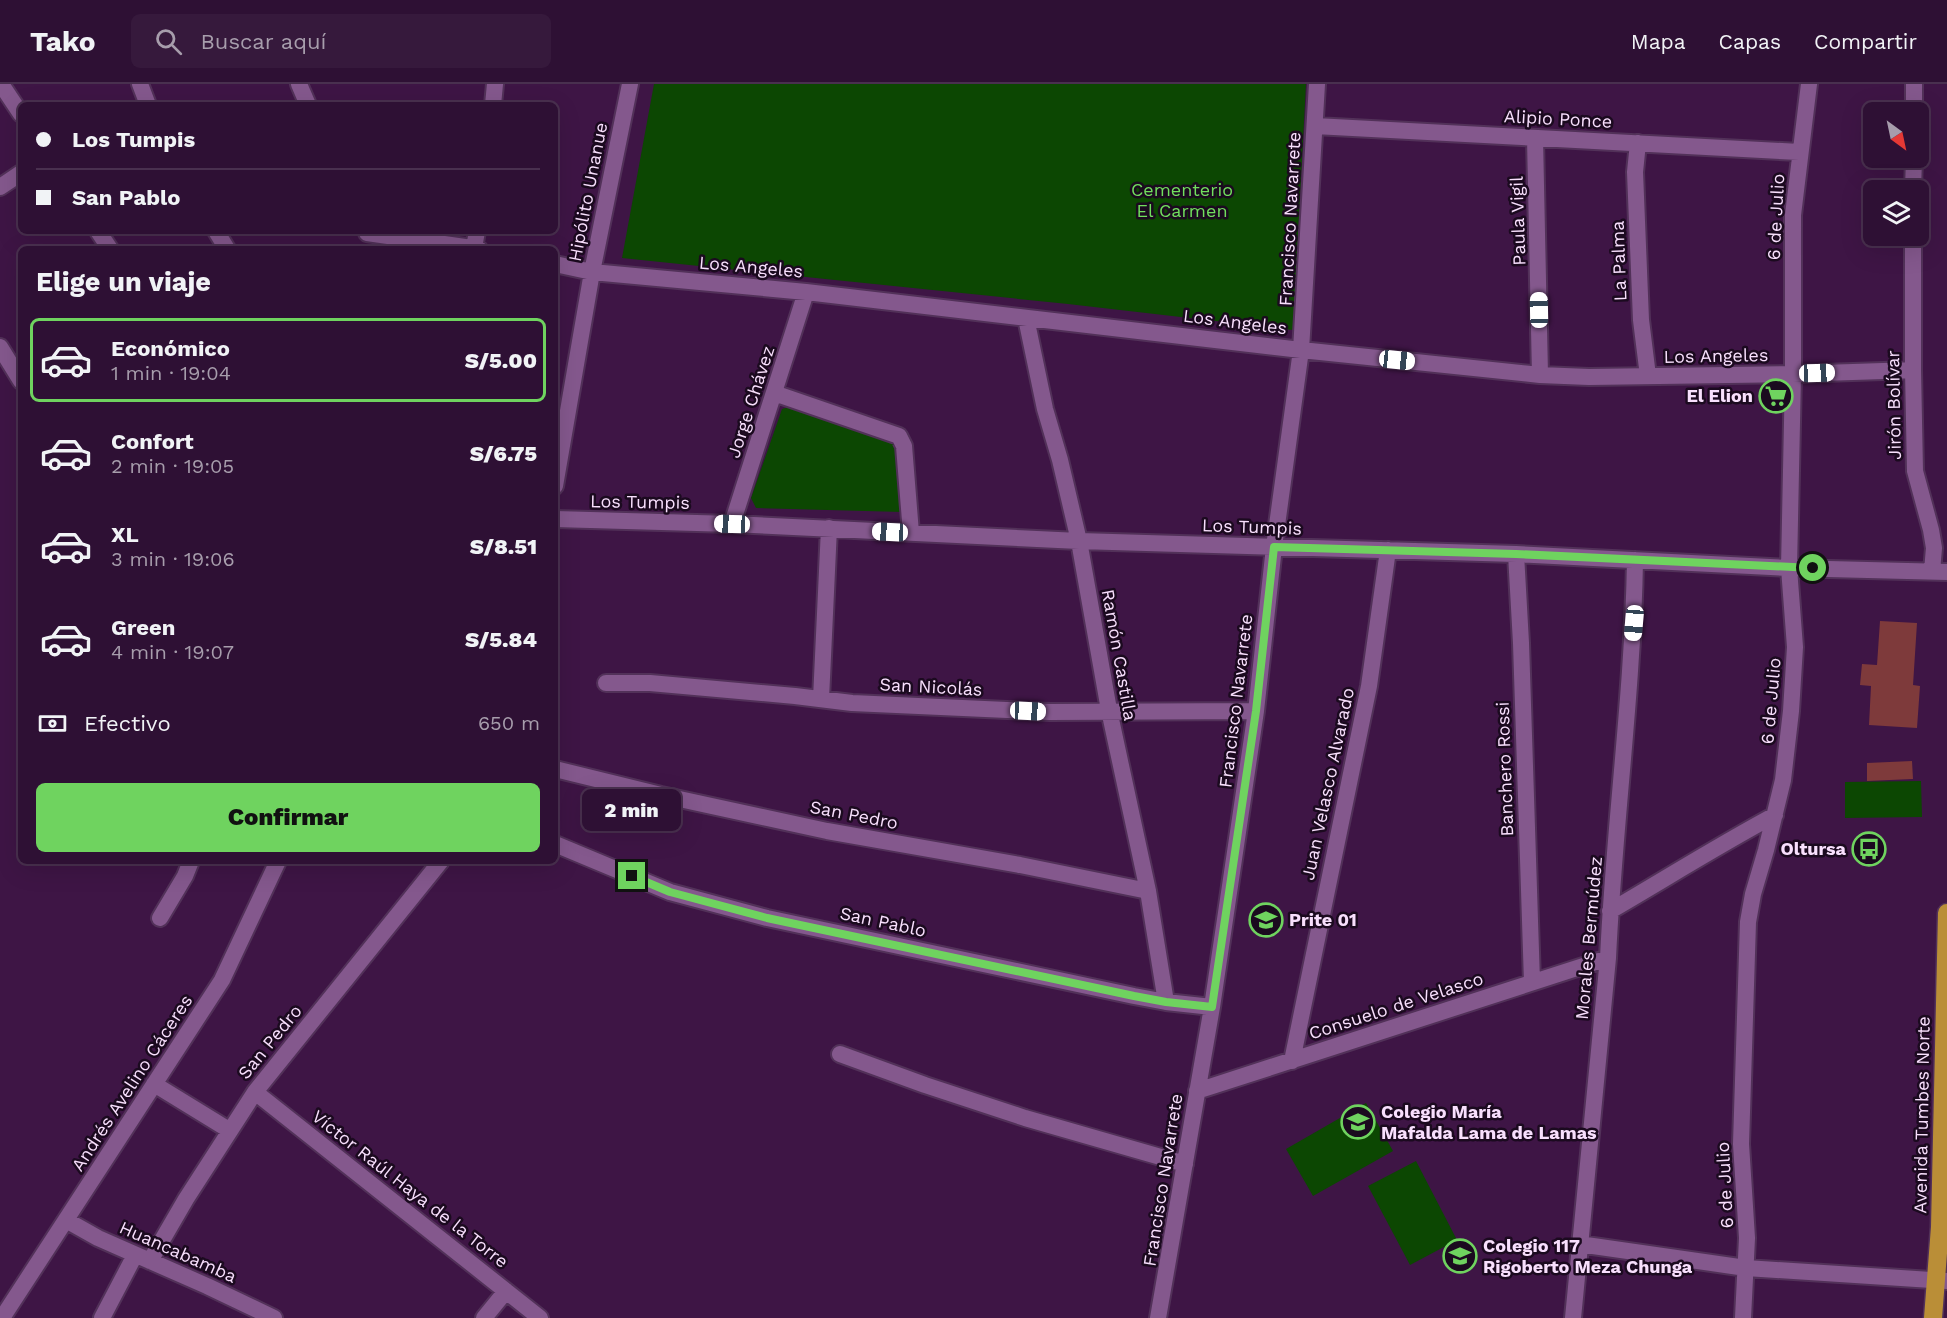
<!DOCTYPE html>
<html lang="es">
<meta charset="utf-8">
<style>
body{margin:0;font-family:"Work Sans",sans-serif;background:#36193c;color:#f1f3f6;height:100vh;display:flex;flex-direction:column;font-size:22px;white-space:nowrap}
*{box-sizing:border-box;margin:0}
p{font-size:20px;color:#a79dac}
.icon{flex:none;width:33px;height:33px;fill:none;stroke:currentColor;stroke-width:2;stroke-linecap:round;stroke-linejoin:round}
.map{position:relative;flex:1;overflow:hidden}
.sheet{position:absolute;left:18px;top:162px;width:540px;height:618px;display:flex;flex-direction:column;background:#2e1034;border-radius:9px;box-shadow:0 6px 24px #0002,0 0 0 2px #49304f}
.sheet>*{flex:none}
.banner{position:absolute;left:18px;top:18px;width:540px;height:132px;border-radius:9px;box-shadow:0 6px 24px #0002,0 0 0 2px #49304f;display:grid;align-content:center;height:132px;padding:0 18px;background:#2e1034}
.needle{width:39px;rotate:147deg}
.controls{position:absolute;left:1863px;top:18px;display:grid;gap:12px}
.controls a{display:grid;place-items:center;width:66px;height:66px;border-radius:9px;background:#2e1034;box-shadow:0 6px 24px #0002,0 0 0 2px #49304f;font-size:30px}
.end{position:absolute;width:27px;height:27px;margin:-14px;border:8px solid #6fd35f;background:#111;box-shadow:0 0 0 3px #111}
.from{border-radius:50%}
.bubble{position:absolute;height:42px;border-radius:9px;background:#2e1034;box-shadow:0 6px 24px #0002,0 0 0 2px #49304f;font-size:20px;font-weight:800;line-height:42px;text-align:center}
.car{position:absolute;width:18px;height:36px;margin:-18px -9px;border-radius:8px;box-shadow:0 0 4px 2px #0007;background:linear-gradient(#fff 24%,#345 0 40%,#fff 0 76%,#345 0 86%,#fff 0)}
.banner b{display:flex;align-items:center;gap:21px;height:57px;font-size:22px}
.banner b+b{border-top:2px solid #49304f}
.banner i{width:15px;height:15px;background:#f1f3f6}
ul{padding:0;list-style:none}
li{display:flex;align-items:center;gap:18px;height:84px;margin:0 12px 9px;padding:0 6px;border:3px solid transparent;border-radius:9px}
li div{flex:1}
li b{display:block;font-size:22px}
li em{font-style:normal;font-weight:800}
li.selected{border-color:#6fd35f}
li>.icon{width:54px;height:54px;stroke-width:1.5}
h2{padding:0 18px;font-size:27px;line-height:72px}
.pay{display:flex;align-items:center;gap:15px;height:66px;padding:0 18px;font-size:22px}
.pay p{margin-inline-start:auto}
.action{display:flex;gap:12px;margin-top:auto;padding:12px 18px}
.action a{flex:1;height:69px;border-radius:9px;background:#6fd35f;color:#111;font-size:24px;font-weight:800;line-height:69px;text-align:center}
header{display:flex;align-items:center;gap:36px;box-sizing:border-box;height:84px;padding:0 30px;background:#2e1034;border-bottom:2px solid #49304f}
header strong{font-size:28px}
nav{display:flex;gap:33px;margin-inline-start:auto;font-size:21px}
.search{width:420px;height:54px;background:#36193c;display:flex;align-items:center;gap:15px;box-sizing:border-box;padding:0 21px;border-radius:9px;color:#a79dac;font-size:22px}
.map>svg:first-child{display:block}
</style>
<header>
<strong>Tako</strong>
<div class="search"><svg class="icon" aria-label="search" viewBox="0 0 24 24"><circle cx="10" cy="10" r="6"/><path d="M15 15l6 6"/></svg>Buscar aquí</div>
<nav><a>Mapa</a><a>Capas</a><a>Compartir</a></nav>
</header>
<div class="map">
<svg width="1947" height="1234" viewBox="0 0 1947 1234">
<rect width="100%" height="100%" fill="#3e1545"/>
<path fill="#0c4702" d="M654 0H1306L1293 246 1068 220 622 174Z
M792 322 896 361 903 428 756 424 751 414 782 325Z
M1921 697 1922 733 1845 734V698Z
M1366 1019 1393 1067 1313 1112 1286 1065Z
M1416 1077 1457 1156 1410 1181 1368 1102Z"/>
<path fill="#7e3a3b" d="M1880 537 1917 539 1913 601 1920 602 1917 644 1869 641 1871 602 1860 601 1862 580 1877 581Z
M1912 677 1913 695 1867 697V679Z"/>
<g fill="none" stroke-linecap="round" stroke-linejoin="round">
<defs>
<path id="street" d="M1 0 21 30
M140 0 148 21
M299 0 308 21
M493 21 495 0
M1914 28V0
M1315 42 1799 68
M1535 54 1540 291
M1638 59 1635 88 1641 236 1648 292
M0 103 21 89
M1913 106 1914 74
M98 147 110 165
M216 147 227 165
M367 149 479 165
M1913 152V286L1915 387 1931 446 1934 464 1932 487
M474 164 477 147
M555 180 592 188 806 208 1301 266 1540 291 1589 293 1793 290 1913 286
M1026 234 1045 325 1060 376 1079 457 1109 626 1148 807 1166 918
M0 263 21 297
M774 309 899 352 904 362 911 449
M555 402 592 188 630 0
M555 435 732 440 1079 457 1516 470 1789 484 1947 488
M732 440 806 208
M1516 470 1521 559 1532 898
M606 599H650L795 612 852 619 1050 628 1256 627
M821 615 829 444
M555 685 661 711 827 747 1020 781 1148 807
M555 760 670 808 767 834 1134 912 1166 918 1212 923
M1610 827C1665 795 1719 761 1775 731
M160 834 185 792 191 777
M840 970 925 1001 1025 1034 1185 1080
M1292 977 1369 602 1388 466
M154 1000 229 1046
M1197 1007 1608 874
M255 1008 540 1234
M66 1136 98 1154 207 1202 274 1234
M1579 1160 1746 1184 1947 1197
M150 1177 186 1115 255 1008 441 777
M2 1234 222 896 278 777
M102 1234 135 1171
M484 1234 506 1207
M1158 1234 1212 923 1256 627 1274 463 1301 266 1317 0
M1573 1234 1608 874C1614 741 1633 609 1635 476
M1743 1234 1747 1154 1741 1060 1748 838 1753 810 1766 766 1783 696 1791 627 1795 563 1789 484 1793 290V131L1809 0"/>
<path id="highway" d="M1933 1234 1940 1143 1947 829"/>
</defs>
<use href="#street" stroke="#523159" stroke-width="20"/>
<use href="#highway" stroke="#523159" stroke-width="21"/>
<use href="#street" stroke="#84588d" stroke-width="16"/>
<use href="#highway" stroke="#ba8e37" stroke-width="18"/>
</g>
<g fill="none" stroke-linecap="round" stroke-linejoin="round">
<path stroke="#6fd35f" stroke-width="8" d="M632 792 670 808 767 834 1134 912 1166 918 1212 923 1256 627 1274 463 1516 470 1813 484"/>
</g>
<defs>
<symbol id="supermarket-ring" viewBox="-11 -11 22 22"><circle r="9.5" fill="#1b0a1f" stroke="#6fd35f" stroke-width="1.5"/><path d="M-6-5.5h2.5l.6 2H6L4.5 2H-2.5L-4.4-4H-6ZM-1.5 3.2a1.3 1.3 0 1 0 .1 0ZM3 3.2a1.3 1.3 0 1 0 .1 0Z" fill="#6fd35f"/></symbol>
<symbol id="bus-ring" viewBox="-11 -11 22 22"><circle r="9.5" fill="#1b0a1f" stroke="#6fd35f" stroke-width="1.5"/><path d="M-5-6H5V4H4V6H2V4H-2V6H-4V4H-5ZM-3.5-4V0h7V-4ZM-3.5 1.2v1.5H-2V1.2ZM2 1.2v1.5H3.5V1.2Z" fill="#6fd35f"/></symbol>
<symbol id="school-ring" viewBox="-11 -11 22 22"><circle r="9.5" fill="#1b0a1f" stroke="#6fd35f" stroke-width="1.5"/><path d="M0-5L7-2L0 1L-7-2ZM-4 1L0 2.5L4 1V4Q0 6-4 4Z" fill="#6fd35f"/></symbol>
</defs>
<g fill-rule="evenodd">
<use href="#supermarket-ring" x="1757" y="293" width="38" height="38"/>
<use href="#bus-ring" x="1850" y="746" width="38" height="38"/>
<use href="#school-ring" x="1247" y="817" width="38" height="38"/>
<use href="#school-ring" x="1339" y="1019" width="38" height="38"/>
<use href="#school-ring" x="1441" y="1153" width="38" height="38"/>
</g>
<g text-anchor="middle" stroke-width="5" stroke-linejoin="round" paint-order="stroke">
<g font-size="18" fill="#f8dffd" stroke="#1b0a1f">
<text transform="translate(1558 35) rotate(3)" y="6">Alipio Ponce</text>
<text transform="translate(588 108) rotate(-79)" y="6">Hipólito Unanue</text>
<text transform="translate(1776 133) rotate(-87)" y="6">6 de Julio</text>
<text transform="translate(1290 135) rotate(-87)" y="6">Francisco Navarrete</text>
<text transform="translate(1518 137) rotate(-92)" y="6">Paula Vigil</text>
<text transform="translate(1619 177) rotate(-92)" y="6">La Palma</text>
<text transform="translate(751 183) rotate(5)" y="6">Los Angeles</text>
<text transform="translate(1235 238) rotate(7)" y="6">Los Angeles</text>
<text transform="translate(1716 272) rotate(-1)" y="6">Los Angeles</text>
<text transform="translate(751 318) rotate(-72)" y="6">Jorge Chávez</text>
<text transform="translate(1894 321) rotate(-91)" y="6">Jirón Bolívar</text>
<text transform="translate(640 418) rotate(1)" y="6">Los Tumpis</text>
<text transform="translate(1252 443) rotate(2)" y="6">Los Tumpis</text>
<text transform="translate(1119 571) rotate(80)" y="6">Ramón Castilla</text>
<text transform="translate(931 603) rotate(3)" y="6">San Nicolás</text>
<text transform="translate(1236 617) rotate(-83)" y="6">Francisco Navarrete</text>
<text transform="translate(1771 617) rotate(-85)" y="6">6 de Julio</text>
<text transform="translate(1505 685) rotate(-92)" y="6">Banchero Rossi</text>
<text transform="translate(1328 700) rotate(-78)" y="6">Juan Velasco Alvarado</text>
<text transform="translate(854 731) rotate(11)" y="6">San Pedro</text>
<text transform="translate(883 838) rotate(12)" y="6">San Pablo</text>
<text transform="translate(1589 854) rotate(-85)" y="6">Morales Bermúdez</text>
<text transform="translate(1396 922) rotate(-18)" y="6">Consuelo de Velasco</text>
<text transform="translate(270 958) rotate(-51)" y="6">San Pedro</text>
<text transform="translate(132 999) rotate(-57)" y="6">Andrés Avelino Cáceres</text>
<text transform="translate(1922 1031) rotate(-89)" y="6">Avenida Tumbes Norte</text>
<text transform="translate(1163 1096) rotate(-81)" y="6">Francisco Navarrete</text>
<text transform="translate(1725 1101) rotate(-93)" y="6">6 de Julio</text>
<text transform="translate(410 1105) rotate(38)" y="6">Víctor Raúl Haya de la Torre</text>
<text transform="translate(178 1168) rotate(24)" y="6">Huancabamba</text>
</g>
<g font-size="18" fill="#71df5e" stroke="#1b0a1f">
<text x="1182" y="112">Cementerio<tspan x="1182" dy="21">El Carmen</tspan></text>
</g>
<g font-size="18" font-weight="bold" fill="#f8dffd" stroke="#1b0a1f" text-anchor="start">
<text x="1753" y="318" text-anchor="end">El Elion</text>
<text x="1846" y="771" text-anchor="end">Oltursa</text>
<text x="1289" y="842">Prite 01</text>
<text x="1381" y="1034">Colegio María<tspan x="1381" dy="21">Mafalda Lama de Lamas</tspan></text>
<text x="1483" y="1168">Colegio 117<tspan x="1483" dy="21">Rigoberto Meza Chunga</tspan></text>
</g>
</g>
</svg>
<div class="controls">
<a><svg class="needle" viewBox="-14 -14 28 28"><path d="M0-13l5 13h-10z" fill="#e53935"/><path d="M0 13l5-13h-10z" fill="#a79dac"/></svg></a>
<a><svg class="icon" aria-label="layers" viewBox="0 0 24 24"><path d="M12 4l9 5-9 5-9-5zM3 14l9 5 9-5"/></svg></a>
</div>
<i class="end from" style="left:1813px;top:484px"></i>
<i class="end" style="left:632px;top:792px"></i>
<div class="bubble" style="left:582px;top:705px;width:99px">2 min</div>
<i class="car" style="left:1539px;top:226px;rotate:359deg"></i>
<i class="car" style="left:1397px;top:276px;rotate:96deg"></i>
<i class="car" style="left:1817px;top:289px;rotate:88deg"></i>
<i class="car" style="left:732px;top:440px;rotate:272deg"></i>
<i class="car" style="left:890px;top:448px;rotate:273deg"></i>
<i class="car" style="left:1634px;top:539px;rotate:185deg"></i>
<i class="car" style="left:1028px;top:627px;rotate:93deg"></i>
<div class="banner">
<b><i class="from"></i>Los Tumpis</b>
<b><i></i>San Pablo</b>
</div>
<section class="sheet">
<h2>Elige un viaje</h2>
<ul>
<li class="selected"><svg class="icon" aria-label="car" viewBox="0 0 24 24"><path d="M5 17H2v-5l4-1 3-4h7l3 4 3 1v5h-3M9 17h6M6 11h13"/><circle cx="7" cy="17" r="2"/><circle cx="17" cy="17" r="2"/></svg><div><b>Económico</b><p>1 min · 19:04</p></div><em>S/5.00</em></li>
<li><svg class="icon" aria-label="car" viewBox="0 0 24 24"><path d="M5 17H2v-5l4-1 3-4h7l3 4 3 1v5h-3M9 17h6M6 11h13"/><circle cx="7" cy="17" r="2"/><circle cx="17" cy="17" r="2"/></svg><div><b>Confort</b><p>2 min · 19:05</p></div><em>S/6.75</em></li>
<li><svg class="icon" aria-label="car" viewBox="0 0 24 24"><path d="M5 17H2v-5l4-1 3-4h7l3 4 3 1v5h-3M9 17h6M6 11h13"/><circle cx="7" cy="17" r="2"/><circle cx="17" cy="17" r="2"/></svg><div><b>XL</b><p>3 min · 19:06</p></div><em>S/8.51</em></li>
<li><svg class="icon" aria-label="car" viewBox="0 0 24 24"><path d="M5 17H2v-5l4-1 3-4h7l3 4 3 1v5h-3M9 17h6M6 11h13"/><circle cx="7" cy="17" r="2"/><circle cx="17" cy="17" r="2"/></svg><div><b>Green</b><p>4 min · 19:07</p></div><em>S/5.84</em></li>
</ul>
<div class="pay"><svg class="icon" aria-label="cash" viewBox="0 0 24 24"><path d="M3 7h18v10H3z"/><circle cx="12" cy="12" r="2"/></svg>Efectivo<p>650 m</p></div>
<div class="action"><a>Confirmar</a></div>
</section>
</div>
